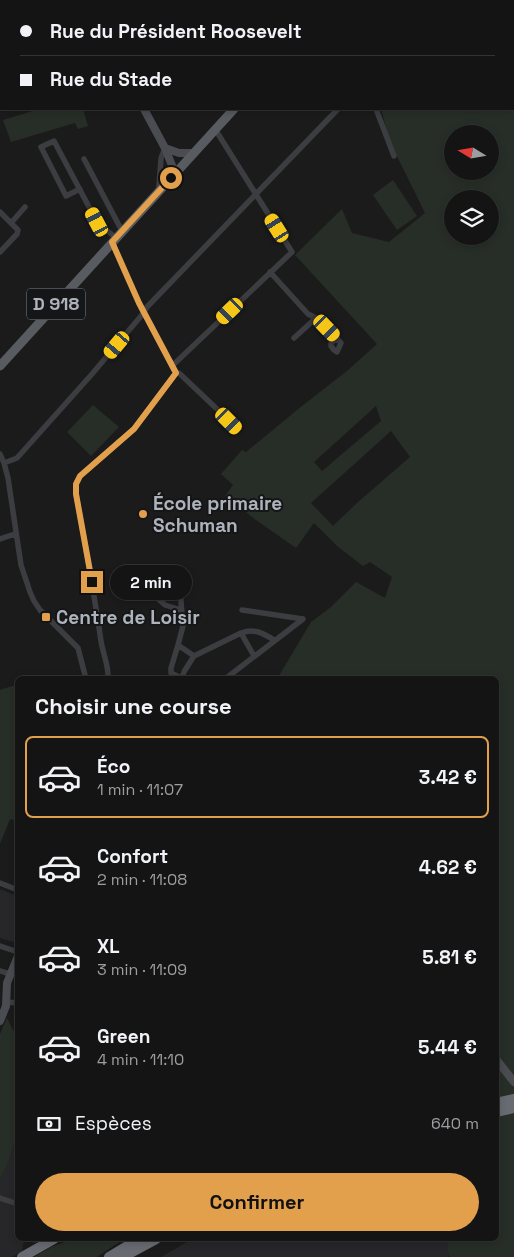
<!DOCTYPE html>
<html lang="fr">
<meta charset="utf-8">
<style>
body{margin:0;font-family:"Space Grotesk",sans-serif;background:#212122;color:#f1f3f6;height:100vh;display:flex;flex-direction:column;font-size:19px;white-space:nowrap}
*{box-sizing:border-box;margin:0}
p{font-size:16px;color:#9d9ea0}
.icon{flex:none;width:28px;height:28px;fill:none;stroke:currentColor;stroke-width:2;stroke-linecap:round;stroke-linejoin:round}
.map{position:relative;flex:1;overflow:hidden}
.side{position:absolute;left:15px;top:676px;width:484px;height:565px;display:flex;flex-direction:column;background:#141415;border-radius:8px;box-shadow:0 2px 8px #0003,0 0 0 1px #333334}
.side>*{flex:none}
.top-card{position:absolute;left:0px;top:0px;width:515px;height:110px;box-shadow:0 2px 8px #0003,0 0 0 1px #333334;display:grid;align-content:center;height:110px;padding:0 20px;background:#141415}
.needle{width:32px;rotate:281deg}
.tools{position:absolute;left:444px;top:125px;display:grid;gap:10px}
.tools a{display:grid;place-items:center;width:55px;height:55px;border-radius:50%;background:#141415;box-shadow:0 2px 8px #0003,0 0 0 1px #333334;font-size:25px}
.end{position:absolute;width:22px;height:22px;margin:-11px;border:6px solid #e3a04c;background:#111;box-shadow:0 0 0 2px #111}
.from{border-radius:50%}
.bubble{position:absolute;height:35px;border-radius:18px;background:#141415;box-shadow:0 2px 8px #0003,0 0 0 1px #333334;font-size:16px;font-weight:700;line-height:35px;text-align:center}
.car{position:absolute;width:15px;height:30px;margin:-15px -8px;border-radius:6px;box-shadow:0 0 4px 1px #0007;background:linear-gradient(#f5c518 24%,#345 0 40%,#f5c518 0 76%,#345 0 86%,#f5c518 0)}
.top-card b{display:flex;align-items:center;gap:18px;height:48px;font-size:19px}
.top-card b+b{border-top:1px solid #333334}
.top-card i{width:12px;height:12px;background:#f1f3f6}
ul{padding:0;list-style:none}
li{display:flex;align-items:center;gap:15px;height:82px;margin:0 10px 8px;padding:0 10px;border:2px solid transparent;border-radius:8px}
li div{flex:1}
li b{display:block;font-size:19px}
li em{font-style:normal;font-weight:700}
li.active{border-color:#e3a04c}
li>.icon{width:45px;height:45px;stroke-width:1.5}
h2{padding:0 20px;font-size:22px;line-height:60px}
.pay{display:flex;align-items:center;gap:12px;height:55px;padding:0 20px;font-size:19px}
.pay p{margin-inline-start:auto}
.primary-button{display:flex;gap:10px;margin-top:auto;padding:10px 20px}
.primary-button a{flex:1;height:58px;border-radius:30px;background:#e3a04c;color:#111;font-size:20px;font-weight:700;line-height:58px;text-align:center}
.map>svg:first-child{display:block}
</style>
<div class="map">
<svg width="514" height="1257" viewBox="0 0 514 1257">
<rect width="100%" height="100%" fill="#1b1b1c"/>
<path fill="#272729" d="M0 889 17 896V943L0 938Z
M17 1135 18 1239H44L35 1243 24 1240 22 1251 12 1257H0V1180L8 1164Z
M192 1239H453L448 1257H161Z"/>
<path fill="#272e27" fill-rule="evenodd" d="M401 0H514V1257H449L447 1241 432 1240 496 1239V679H277L311 622 331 607 356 582 385 598 392 577 370 562 363 566 337 546 314 523 296 548 256 520 225 496 233 485 221 474 242 450 246 452 302 406 347 371 377 344 295 255 342 209 352 233 389 242 425 213 390 142 381 109H514V1H400ZM452 134H490V171H452ZM452 199H490V236H452ZM376 406 381 421 322 471 314 462ZM391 431 410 457 358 502 333 526 311 503Z
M39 109H83L88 126 78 129 75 123 11 142 3 120Z
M393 180 417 216 397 230 373 195Z
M93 405 119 427 91 456 67 432Z
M12 686H17V821L10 819 0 844V690Z
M7 1018 13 1030 17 1031V1135L8 1164 0 1180V1034Z
M73 1239H124L97 1257H34L51 1247Z"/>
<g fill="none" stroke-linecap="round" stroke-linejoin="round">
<path stroke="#3c3d41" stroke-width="5.5" d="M165 0V1
M317 0 318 1
M376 109 394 156
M84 159 122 231
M80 189 66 196 41 147 54 141 97 222 116 238
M160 190 159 186 161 158 165 148
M0 212 18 230 17 234 0 252
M11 223 25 207
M270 272 308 314 316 318 294 338
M316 318H317L341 343 337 352 334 350 331 346V343L337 338
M172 366 292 252 215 129
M176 373H179L237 428
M0 454 4 463 8 478 21 565 30 592 34 601 40 610 78 648 86 679
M4 463 17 458 92 374 141 316 147 307 338 109
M0 539 15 534
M181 610 165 605 157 598C154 579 173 573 180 589L183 626 178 645 194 656 185 670 181 679
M242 610 303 619
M241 633C254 628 263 633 274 640
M178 645 171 668V673L181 678
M194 656 241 633 254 656
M108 679C109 666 103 654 101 641 94 592 85 543 76 494V484L80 476 134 429 176 373 139 303 112 242
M225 679 303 619
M0 883 18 890
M0 946 18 952
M0 971 10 974
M6 1002 18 1003
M0 1198 18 1204"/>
<path stroke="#4a4c51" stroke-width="8" d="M80 0 81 1
M144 109 165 148 173 168 176 172
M165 148 179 153H194
M0 1021 6 1006 7 983 18 956
M496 1059 514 1082"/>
<path stroke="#585b60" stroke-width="9" d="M336 1 338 0
M0 366 234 109"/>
<path stroke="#686c72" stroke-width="10" d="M496 1103 514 1099
M496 1112 514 1108
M22 1257 54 1239
M109 1257 139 1239
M123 1257 156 1239"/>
</g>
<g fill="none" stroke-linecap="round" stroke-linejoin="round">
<path stroke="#e3a04c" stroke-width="6" d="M92 582 76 494V484L80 476 134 429 176 373 139 303 112 242 171 178"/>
</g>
<g fill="#e3a04c" stroke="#151618" stroke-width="2">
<circle cx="143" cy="514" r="5"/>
<rect x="41" y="612" width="10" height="10" rx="2.5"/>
</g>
<g text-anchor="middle" stroke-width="4" stroke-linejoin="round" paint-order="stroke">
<rect fill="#151618" stroke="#80848a" stroke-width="1" x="27" y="288.5" width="58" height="31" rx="4"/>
<g font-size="18" font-weight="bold" fill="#aeb3bb">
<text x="56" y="310">D 918</text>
</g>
<g font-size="19" font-weight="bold" fill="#aeb3bb" stroke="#151618" text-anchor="start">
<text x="153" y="510">École primaire<tspan x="153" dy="22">Schuman</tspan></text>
<text x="56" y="624">Centre de Loisir</text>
</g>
</g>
</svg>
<div class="tools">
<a><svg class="needle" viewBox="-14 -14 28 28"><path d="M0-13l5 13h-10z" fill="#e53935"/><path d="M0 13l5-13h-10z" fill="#9d9ea0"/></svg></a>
<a><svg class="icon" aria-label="layers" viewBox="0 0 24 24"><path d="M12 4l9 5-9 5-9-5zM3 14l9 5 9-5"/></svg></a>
</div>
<i class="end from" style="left:171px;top:178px"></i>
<i class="end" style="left:92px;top:582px"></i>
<div class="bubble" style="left:110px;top:565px;width:82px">2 min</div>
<i class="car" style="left:97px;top:222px;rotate:332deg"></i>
<i class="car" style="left:277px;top:228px;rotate:328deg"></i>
<i class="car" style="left:230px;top:311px;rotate:226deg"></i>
<i class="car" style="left:327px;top:328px;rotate:136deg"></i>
<i class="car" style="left:117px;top:345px;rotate:220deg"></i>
<i class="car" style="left:229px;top:421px;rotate:135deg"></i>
<div class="top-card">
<b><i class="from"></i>Rue du Président Roosevelt</b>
<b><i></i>Rue du Stade</b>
</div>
<section class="side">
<h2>Choisir une course</h2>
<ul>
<li class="active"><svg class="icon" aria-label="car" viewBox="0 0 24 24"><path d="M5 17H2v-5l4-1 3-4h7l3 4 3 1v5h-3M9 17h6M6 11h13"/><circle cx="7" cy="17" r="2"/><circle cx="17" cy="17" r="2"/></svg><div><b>Éco</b><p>1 min · 11:07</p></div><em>3.42 €</em></li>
<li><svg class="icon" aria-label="car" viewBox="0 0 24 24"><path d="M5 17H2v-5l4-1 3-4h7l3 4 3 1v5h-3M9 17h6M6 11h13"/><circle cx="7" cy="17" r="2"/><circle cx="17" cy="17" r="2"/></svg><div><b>Confort</b><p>2 min · 11:08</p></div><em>4.62 €</em></li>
<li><svg class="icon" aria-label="car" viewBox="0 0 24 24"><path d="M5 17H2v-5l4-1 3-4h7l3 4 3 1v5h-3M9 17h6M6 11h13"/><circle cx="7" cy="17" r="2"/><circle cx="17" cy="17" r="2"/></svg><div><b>XL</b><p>3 min · 11:09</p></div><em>5.81 €</em></li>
<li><svg class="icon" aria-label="car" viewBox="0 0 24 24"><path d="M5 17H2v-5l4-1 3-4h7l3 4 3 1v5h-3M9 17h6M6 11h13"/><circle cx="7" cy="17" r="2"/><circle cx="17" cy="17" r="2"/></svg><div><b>Green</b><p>4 min · 11:10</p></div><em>5.44 €</em></li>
</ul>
<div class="pay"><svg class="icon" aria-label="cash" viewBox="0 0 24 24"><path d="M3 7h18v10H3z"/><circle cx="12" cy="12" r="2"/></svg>Espèces<p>640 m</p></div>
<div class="primary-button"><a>Confirmer</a></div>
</section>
</div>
